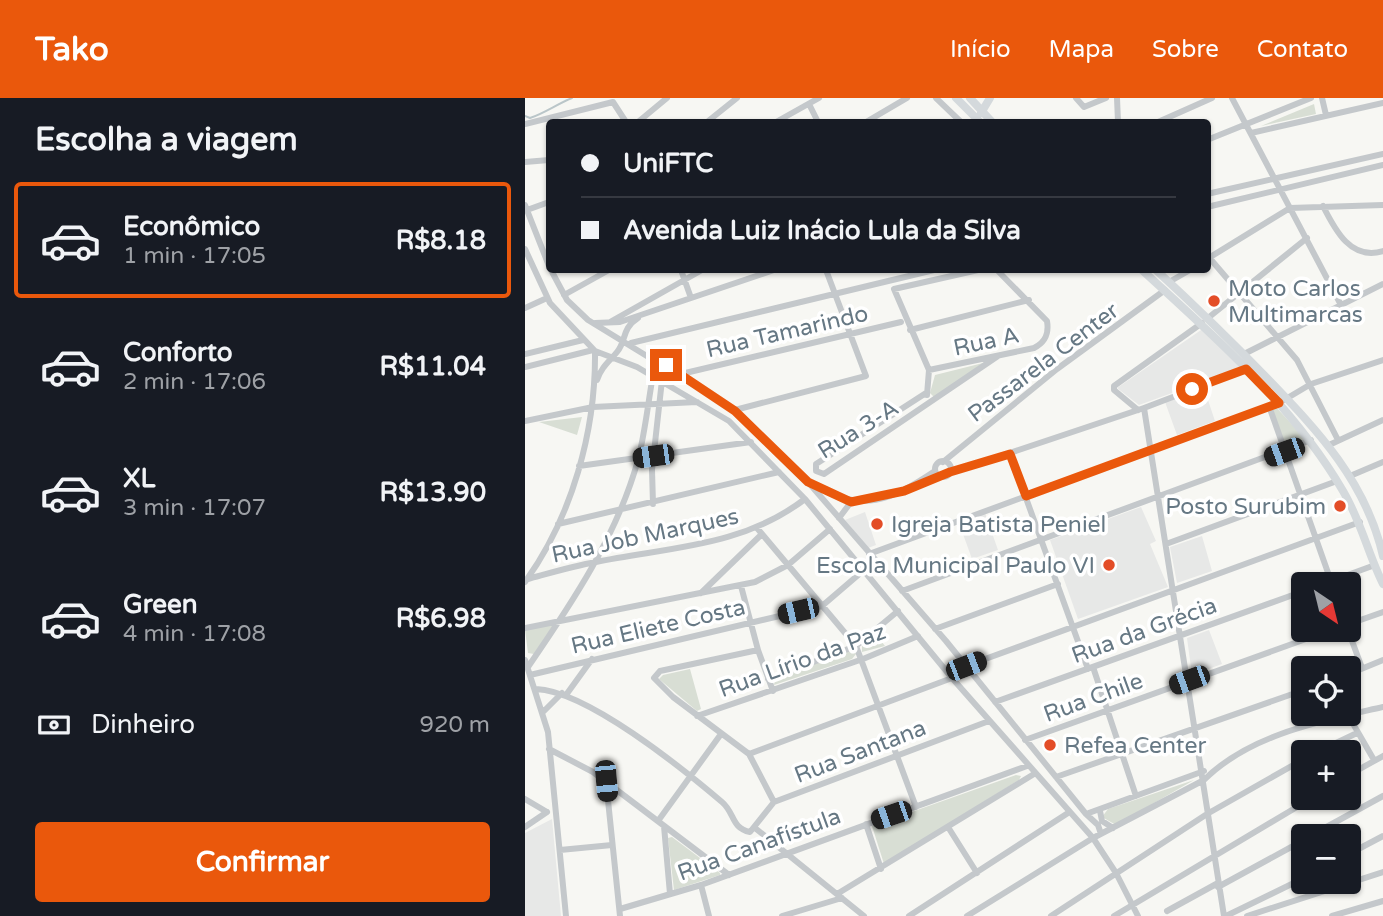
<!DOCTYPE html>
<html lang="pt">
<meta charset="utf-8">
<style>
body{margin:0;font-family:"Varela Round",sans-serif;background:#242831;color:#f1f3f6;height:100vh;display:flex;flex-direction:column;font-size:26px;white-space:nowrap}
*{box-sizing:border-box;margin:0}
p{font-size:23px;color:#9ea1a6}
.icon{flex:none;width:38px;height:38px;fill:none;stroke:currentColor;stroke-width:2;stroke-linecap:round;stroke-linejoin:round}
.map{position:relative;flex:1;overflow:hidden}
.details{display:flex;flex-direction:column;background:#171b24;width:525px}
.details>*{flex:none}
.hud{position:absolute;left:21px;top:21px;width:665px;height:154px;border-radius:7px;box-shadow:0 2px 5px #0004;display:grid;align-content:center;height:154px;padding:0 35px;background:#171b24}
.needle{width:46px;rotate:145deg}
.controls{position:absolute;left:766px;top:474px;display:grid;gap:14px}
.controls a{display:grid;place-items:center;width:70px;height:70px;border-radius:7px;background:#171b24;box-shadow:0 2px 5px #0004;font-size:35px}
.end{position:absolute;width:32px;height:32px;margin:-16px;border:9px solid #ea580c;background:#fff;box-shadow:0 0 0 4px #fff}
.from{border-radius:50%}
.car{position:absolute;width:21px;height:42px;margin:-21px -10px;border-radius:9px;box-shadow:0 0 5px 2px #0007;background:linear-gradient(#222 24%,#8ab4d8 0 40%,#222 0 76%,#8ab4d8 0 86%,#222 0)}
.hud b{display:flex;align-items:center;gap:24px;height:66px;font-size:26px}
.hud b+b{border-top:2px solid #363941}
.hud i{width:18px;height:18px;background:#f1f3f6}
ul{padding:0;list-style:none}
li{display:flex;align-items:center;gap:21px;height:116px;margin:0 14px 10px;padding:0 21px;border:4px solid transparent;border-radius:7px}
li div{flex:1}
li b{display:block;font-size:26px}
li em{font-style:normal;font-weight:800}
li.selected{border-color:#ea580c}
li>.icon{width:63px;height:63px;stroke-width:1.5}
h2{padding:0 35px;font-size:32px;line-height:84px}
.pay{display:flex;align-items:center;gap:18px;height:77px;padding:0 35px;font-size:26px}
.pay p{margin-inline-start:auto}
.cta{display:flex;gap:14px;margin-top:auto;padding:14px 35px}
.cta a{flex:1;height:80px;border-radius:7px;background:#ea580c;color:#fff;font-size:28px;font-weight:800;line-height:80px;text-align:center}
header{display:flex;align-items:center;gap:42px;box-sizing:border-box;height:98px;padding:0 35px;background:#ea580c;color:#fff}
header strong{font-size:33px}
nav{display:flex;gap:38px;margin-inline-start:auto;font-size:24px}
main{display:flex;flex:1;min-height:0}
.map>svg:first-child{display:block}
</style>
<header>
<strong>Tako</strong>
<nav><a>Início</a><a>Mapa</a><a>Sobre</a><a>Contato</a></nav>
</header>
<main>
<section class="details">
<h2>Escolha a viagem</h2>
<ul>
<li class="selected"><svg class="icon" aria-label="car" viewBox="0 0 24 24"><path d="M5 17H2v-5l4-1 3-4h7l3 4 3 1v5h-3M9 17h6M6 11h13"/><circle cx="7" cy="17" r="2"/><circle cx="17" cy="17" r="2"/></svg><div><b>Econômico</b><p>1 min · 17:05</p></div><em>R$8.18</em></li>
<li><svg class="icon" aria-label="car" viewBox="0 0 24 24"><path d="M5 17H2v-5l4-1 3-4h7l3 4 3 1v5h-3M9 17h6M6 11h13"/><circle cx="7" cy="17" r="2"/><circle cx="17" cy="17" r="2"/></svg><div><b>Conforto</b><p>2 min · 17:06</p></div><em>R$11.04</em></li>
<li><svg class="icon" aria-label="car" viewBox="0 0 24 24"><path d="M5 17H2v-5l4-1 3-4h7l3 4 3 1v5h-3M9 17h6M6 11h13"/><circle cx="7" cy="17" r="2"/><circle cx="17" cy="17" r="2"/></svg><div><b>XL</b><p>3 min · 17:07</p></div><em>R$13.90</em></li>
<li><svg class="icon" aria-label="car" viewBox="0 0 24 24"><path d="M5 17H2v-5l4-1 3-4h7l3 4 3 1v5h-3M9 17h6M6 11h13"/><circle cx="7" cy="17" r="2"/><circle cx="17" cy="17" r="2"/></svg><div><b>Green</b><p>4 min · 17:08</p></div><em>R$6.98</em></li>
</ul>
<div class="pay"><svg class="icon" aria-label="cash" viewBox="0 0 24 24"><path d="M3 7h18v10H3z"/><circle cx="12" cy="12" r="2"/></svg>Dinheiro<p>920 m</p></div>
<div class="cta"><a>Confirmar</a></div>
</section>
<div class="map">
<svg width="858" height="818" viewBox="0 0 858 818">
<rect width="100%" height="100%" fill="#f7f7f3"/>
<path fill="#e7e8e7" d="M679 230 716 270 614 307 592 290Z
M679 290 690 323 652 337 640 304Z
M616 409 631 443 625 446 643 489 553 521 525 442Z
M340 414 351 447 343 450 320 422Z
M460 415 473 452 447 461 434 425Z
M677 438 687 473 652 485 645 449Z
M684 532 697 566 667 577 662 540Z
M27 721 36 818H0V735Z"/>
<path fill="#d8ded4" d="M789 6 791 16 736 28Z
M458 265 410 300 405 295 410 277Z
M751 309 782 343 761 350 748 312Z
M57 319 52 337 14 324Z
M30 525 9 556 3 555 0 532Z
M351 536 360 548 337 554V547Z
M327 552 331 556 327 561 249 587 250 581Z
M165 571 176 611 172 613 134 581 138 577Z
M491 677 496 678 494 682 359 766 347 728Z
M669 682 591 727 577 719 583 711Z
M147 739 195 775V777L149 792 143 740Z"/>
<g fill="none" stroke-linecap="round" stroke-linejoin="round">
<path stroke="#bac6c9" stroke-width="2" d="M0 18 5 20C20 15 32 6 47 0"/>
<path stroke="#c4c8cb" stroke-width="6" d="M411 0 436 24
M551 0 559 9 581 0
M592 0 593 24
M707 0 816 207
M797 0 801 17
M284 6 293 24
M113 24 142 0
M182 24 212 0
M251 24 294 0
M341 24 382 0
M633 24 687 0
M0 26 88 4 101 24
M726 35 858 5
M682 42 786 0
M0 64 24 62
M682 96 858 56
M0 107 24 168
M798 108C810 132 826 163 858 153
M682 109 858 67
M2 112 24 104
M0 151 25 205 70 253 112 269 204 323 280 401 427 580 568 740 591 775 613 818
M682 157 772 262 813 342
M682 161 765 110 858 107
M26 172 42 202 63 222 210 312 283 384 421 543 561 716 573 727 576 736
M156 172 166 200
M644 184 665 172
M39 197 84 172
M0 210 22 200
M683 220 782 140
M85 224 177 172
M70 225 95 224 249 172
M385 232 504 202
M106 245 409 172
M0 256 58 242
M719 256 858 186
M0 269 68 252
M404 272 509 250C521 244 524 235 522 223L472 172
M156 276 376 224
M72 282C77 268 84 264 92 254 102 242 96 231 113 220
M401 295 291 366V373L299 376 473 258
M402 297 404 272 369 191 453 172
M744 308 807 486
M619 310 699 818
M210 312 341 278 301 172
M613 312 589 292V288L677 225
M0 323 68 309 172 304
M804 347 858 322
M485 356 563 571
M410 371a8 8 0 1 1 16 0a8 8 0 1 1-16 0Z
M418 364 532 271 640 192
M54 368 226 344
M425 375 619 310 721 271
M825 378 858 364
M288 387C338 415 365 403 410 373
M389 390 415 378
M128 406 127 372 137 282
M314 420 326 404
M33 426 254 374
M232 430 331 548 391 709
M641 446 812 383
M344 456 754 305 786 286 858 262
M3 481C25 475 48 468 71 464 145 449 217 449 280 401
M0 484C47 419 71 333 70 253
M798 486 850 467
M216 488 233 552 248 593
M377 493 786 342
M176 495 237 436
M824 526 858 514
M0 530 230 484 263 467 305 431
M410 531 533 486
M823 532 837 570
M233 552 135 573 129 580 148 599 224 656 249 704
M0 562 23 634 41 818
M441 568 835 424
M3 569C47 505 92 438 113 362 120 335 123 305 128 277
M568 569 611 698
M824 576 858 562
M5 577 297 508 339 472
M243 581 331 548 373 513
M11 591C62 593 157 670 197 704 210 715 206 730 225 734L249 704 464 623
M41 597 67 561
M470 604 779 493
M18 614 37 595
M823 617 849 662
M172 618 338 561 393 538
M500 642 806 532
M24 651 68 674 204 777
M792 654 832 635
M224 656 427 580
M824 677 858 658
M531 679 779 592
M81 683 95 818
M0 701 22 714
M575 713 577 723 588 730
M561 716 679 673
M133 723 196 636
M341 726 356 771
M139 728 145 796
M0 729 22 714
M423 729 452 775
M230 730 339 818
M785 738 858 698
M35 752 87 747
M824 756 858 738
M176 787 184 818
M693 789 779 742
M312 796 509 676
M95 811 176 787 502 668
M642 813 693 785
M257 818 317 800
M384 818 543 715
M442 818 568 740 679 682C725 636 797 623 858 609
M526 818 682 716 779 661
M589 818 787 700
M701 818 779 780
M722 818 858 774
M807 818 858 803"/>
<path stroke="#d4d9dc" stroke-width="8" d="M431 0 455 24
M445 0 467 24
M456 15 465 0
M617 172C690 239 767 306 818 393 836 423 843 456 858 486
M631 172C669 207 706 243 743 281 794 334 841 384 858 458"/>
</g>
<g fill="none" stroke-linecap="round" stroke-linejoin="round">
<path stroke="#ea580c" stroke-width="9" d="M141 267 210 313 283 384 326 404 379 393 425 374 485 356 501 398 754 305 721 271 667 291"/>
</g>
<g fill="#e34d27" stroke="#fff" stroke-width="2.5">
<circle cx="689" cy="203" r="7"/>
<circle cx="815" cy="408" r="7"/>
<circle cx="352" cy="426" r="7"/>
<circle cx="584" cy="467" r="7"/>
<circle cx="525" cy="647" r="7"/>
</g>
<g text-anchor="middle" stroke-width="7" stroke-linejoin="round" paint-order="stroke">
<g font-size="23" fill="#667884" stroke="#fff" text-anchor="start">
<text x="703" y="198">Moto Carlos<tspan x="703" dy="26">Multimarcas</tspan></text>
<text x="801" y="416" text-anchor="end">Posto Surubim</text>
<text x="366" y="434">Igreja Batista Peniel</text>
<text x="570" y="475" text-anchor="end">Escola Municipal Paulo VI</text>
<text x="539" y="655">Refea Center</text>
</g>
<g font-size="23" fill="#667884" stroke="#fff">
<text transform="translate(262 233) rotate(-13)" y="8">Rua Tamarindo</text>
<text transform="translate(461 243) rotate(-12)" y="8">Rua A</text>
<text transform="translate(518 264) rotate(-37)" y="8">Passarela Center</text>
<text transform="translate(333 331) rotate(-32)" y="8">Rua 3-A</text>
<text transform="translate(120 437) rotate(-12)" y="8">Rua Job Marques</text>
<text transform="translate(133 528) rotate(-13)" y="8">Rua Eliete Costa</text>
<text transform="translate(619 532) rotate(-20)" y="8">Rua da Grécia</text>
<text transform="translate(277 562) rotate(-20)" y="8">Rua Lírio da Paz</text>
<text transform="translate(568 599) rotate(-20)" y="8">Rua Chile</text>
<text transform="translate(335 653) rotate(-21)" y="8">Rua Santana</text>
<text transform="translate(234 746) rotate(-20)" y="8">Rua Canafístula</text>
</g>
</g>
</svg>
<div class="controls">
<a><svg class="needle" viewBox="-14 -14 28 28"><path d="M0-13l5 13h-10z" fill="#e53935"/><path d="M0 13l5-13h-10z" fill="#9ea1a6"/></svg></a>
<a><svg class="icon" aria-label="locate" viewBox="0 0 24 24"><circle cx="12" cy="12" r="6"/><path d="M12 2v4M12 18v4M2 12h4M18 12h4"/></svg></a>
<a>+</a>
<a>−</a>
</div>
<i class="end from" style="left:667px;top:291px"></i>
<i class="end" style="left:141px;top:267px"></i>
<i class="car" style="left:759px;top:354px;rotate:250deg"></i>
<i class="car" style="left:128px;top:358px;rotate:262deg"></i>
<i class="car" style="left:273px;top:513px;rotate:257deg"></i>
<i class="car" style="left:441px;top:568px;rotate:69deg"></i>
<i class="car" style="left:664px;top:582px;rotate:250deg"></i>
<i class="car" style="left:81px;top:683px;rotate:175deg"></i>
<i class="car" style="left:366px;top:717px;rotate:251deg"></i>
<div class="hud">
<b><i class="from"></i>UniFTC</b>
<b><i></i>Avenida Luiz Inácio Lula da Silva</b>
</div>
</div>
</main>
